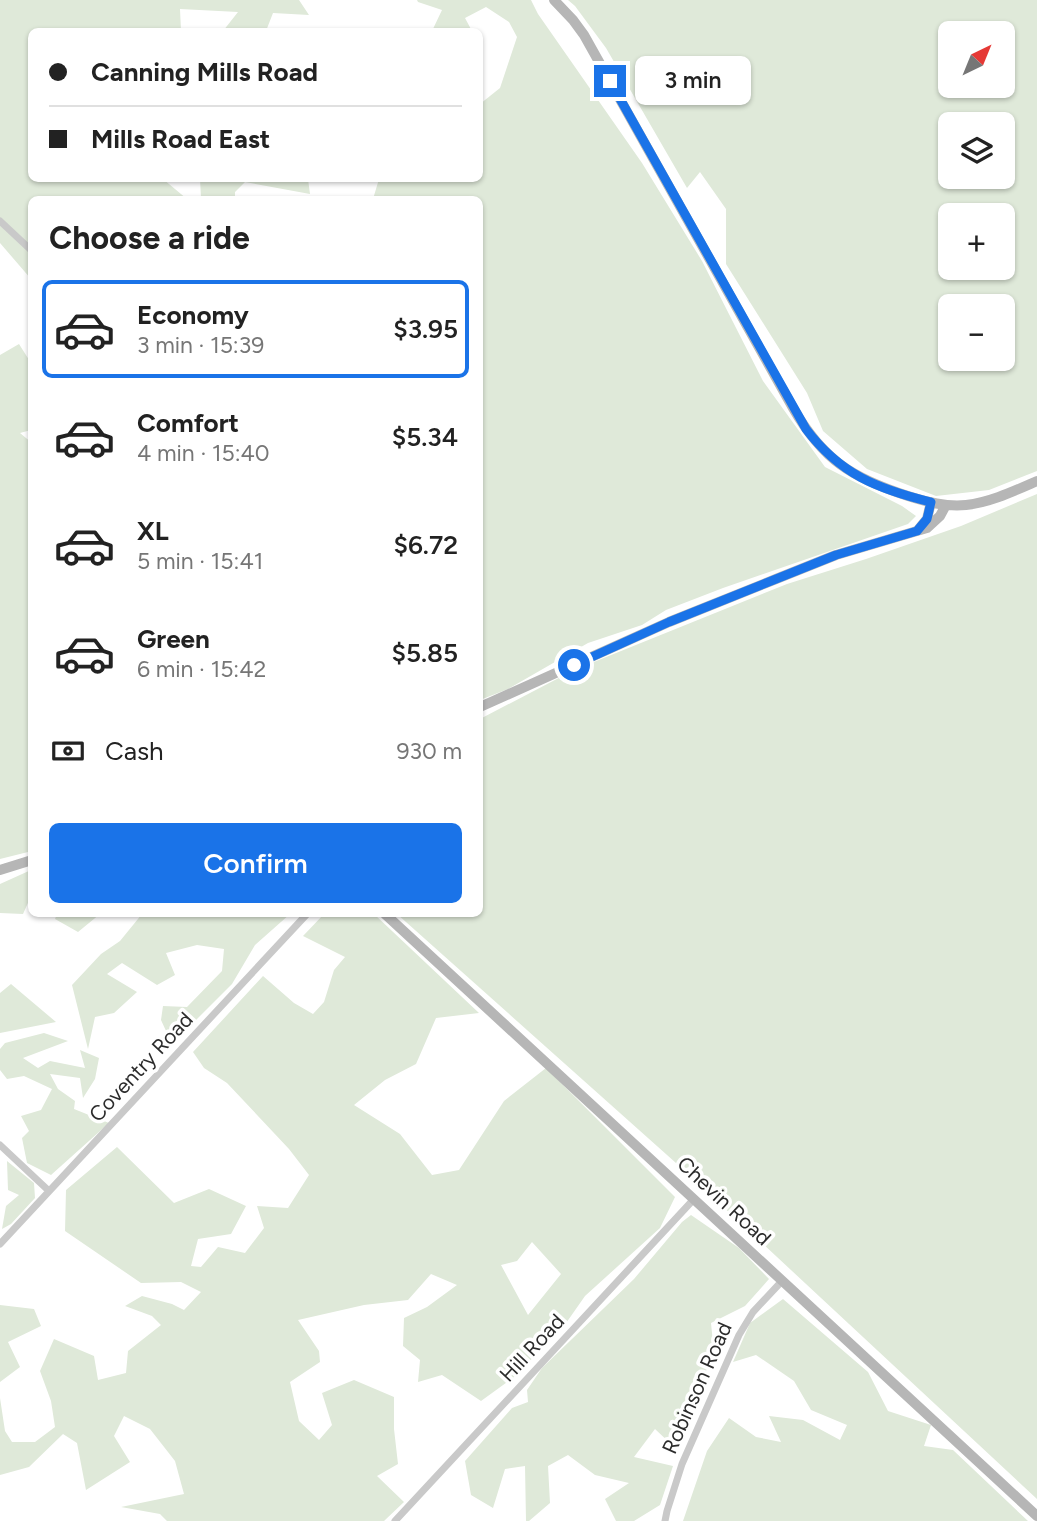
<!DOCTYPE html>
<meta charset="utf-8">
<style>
body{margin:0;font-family:Figtree,sans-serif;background:#f2f2f2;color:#222;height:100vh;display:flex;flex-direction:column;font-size:26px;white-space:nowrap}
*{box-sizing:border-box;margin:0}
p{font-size:23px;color:#767676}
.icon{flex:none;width:38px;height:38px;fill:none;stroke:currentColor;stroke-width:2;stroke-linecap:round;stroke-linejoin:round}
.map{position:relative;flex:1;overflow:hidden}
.sheet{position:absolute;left:28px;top:196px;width:455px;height:721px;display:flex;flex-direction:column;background:#fff;border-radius:10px;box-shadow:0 2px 5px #0004}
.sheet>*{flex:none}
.top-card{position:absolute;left:28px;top:28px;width:455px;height:154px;border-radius:10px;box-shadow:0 2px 5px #0004;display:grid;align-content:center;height:154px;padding:0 21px;background:#fff}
.needle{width:46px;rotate:43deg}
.controls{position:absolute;left:938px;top:21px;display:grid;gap:14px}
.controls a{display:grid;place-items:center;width:77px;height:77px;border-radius:10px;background:#fff;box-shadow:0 2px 5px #0004;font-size:35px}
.end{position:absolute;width:32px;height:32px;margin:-16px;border:9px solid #1a73e8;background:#fff;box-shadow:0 0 0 4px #fff}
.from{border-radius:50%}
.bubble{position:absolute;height:49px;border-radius:10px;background:#fff;box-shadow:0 2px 5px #0004;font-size:23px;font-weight:600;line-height:49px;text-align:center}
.top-card b{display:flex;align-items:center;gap:24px;height:66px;font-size:26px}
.top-card b+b{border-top:2px solid #e0e0e0}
.top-card i{width:18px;height:18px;background:#222}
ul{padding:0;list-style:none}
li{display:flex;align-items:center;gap:21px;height:98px;margin:0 14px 10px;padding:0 7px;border:4px solid transparent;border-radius:10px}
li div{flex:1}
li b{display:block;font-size:26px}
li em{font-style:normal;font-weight:600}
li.selected{border-color:#1a73e8}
li>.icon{width:63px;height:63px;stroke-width:1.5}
h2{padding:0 21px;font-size:32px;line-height:84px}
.pay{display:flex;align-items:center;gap:18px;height:77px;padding:0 21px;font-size:26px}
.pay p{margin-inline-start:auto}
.button{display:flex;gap:14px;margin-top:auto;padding:14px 21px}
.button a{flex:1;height:80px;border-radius:10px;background:#1a73e8;color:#fff;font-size:28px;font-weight:600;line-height:80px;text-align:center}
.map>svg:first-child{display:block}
</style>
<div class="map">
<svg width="1037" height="1521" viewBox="0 0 1037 1521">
<rect width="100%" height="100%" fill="#fff"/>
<path fill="#dfe9d9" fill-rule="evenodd" d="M0 0H299L309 15 273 13 266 31H223L238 12 180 9 181 31 32 32V178L163 179 187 199 32 200 31 279 0 243Z
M417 0H531L538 14 642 163 702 261 763 381 825 467 902 506 916 516 908 524 723 588 666 610 642 625 588 643 508 689 480 700V200L373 199 379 179 480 178V104L500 88 517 37 509 22 486 7 465 18 472 31H432L442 10 418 2Z
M568 0H1037V471L989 490 936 496 867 469 823 431 807 393 726 264V209L700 172 687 188 606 48 575 6ZM950 33H1003V86H950ZM950 124H1003V177H950ZM950 215H1003V268H950ZM950 306H1003V359H950Z
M200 179H308L310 194 245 182 235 192V199L207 200 201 198Z
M19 344 31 363V430L20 433 32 443V851L0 859V355Z
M1037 494V1499L676 1163 397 914H480V719L574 670 787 584 866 559 961 526Z
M31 870V896L23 914 0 913V884Z
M57 914H100L78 932 55 919Z
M142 914H290L255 945 232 984 172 1044 161 1020 163 1006 187 1007 222 971 224 949 197 945 166 953 175 975 157 985 122 963 107 974 137 992 114 1013 95 1017 88 1049 72 985 101 954 120 941Z
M324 914H374L479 1013 436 1018 416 1064 385 1080 354 1105 400 1134 432 1175 459 1170 504 1101 546 1068 675 1197 660 1228 585 1296 564 1326 514 1377 481 1401 442 1375 418 1382 420 1360 403 1346 404 1318 427 1307 457 1285 431 1274 408 1300 364 1305 298 1320 319 1351 320 1362 290 1382 299 1421 319 1440 332 1425 322 1393 354 1380 394 1397V1429L398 1464 377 1476 404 1502 384 1521H167L160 1514 121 1507 184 1494 175 1461 150 1429 124 1416 114 1436 130 1462 86 1490 77 1443 63 1434 29 1467 0 1475V1398L5 1431 12 1442H35L55 1427 51 1401 40 1371 54 1339 94 1356 98 1380 126 1373 128 1351 161 1325 152 1316 125 1306 142 1296 172 1304 184 1310 201 1292 181 1282 141 1283 65 1231 66 1190 117 1147 174 1203 209 1189 246 1206 231 1234 198 1239 191 1266 201 1267 218 1247 245 1253 264 1228 257 1206 288 1208 309 1175 289 1149 227 1083 204 1068 193 1052 263 976 294 1003 313 1014 324 1002 334 970 345 957 303 936ZM532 1242 561 1274 528 1315 501 1265 517 1261Z
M11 984 56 1022 0 1033V993Z
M44 1033 68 1041 23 1058 38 1068 50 1061 85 1068 80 1050 99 1058 95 1079 83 1098 80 1078 50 1074 58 1089 75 1101 74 1109 109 1123 51 1175 27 1163 22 1138 29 1131 21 1116 41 1110 52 1089 24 1076 7 1079 0 1070V1049L5 1043Z
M7 1161 34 1183 35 1198 11 1224 2 1229 6 1206 19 1195 8 1190Z
M691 1215 739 1248 769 1279 745 1306 711 1323 714 1353 673 1446 655 1429 634 1457 673 1466 660 1505 634 1521H616L605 1499 629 1483 595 1475 568 1455 548 1466 550 1503 529 1521H526L525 1466 505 1469 493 1508 471 1495 465 1461 512 1408 528 1402 527 1390 542 1368 634 1279 682 1222Z
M783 1299 868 1372 888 1411 931 1425 924 1446 953 1450 1028 1521H683L707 1451 729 1418 756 1437 781 1442 769 1416 803 1420 840 1440 847 1425 811 1410 794 1381 756 1355 733 1362 750 1323Z
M0 1305 34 1309 41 1326 8 1342 20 1367 0 1382Z"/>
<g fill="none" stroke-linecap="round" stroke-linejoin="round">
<path stroke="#c9c9c9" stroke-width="7" d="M0 221 32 251
M0 1145 49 1191
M0 1244 307 914
M395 1521 694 1199
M665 1521 667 1511 682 1464 739 1335 753 1312 782 1281"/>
<path stroke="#b6b6b6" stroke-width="10" d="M554 0 573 20 584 35 793 408C823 460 852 478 908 496 927 502 946 507 966 505 991 502 1014 491 1037 481
M918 530 927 519 931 502
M480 707 669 622 776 579 836 555 927 528 940 516 946 505
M0 870 32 860
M385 914 1037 1516"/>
</g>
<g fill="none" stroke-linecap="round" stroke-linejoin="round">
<path stroke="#1a73e8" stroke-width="9" d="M574 665 669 622 836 555 917 531 927 519 931 502C877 489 840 474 806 429L610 81"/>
</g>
<g text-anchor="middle" stroke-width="7" stroke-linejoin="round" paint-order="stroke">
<g font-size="21" fill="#2c2c2c" stroke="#fff">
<text transform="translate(141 1067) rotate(-47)" y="7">Coventry Road</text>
<text transform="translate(724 1201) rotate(43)" y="7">Chevin Road</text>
<text transform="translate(532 1348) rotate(-47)" y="7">Hill Road</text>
<text transform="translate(697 1388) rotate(-66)" y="7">Robinson Road</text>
</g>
</g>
</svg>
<div class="controls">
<a><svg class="needle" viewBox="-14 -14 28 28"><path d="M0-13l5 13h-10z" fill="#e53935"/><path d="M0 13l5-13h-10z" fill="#767676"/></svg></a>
<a><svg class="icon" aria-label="layers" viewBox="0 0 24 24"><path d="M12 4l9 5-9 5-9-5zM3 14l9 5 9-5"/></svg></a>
<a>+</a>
<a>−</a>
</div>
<i class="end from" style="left:574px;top:665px"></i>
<i class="end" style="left:610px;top:81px"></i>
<div class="bubble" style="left:635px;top:56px;width:116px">3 min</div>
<div class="top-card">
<b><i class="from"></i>Canning Mills Road</b>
<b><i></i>Mills Road East</b>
</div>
<section class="sheet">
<h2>Choose a ride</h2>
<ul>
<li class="selected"><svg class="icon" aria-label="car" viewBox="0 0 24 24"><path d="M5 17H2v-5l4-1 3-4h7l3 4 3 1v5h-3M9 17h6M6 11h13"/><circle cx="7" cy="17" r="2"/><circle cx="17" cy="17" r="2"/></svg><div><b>Economy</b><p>3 min · 15:39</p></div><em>$3.95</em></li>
<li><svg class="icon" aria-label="car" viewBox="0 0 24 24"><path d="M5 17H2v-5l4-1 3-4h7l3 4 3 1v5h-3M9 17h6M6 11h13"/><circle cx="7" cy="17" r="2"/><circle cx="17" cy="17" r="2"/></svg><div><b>Comfort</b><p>4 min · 15:40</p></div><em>$5.34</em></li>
<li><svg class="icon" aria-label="car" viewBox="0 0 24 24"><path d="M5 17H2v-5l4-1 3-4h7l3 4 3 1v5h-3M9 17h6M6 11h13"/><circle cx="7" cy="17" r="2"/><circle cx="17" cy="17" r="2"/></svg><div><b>XL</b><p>5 min · 15:41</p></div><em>$6.72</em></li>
<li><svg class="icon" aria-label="car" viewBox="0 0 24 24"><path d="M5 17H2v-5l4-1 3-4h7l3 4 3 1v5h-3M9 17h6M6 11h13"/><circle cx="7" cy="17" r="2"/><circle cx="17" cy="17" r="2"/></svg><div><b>Green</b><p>6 min · 15:42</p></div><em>$5.85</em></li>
</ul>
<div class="pay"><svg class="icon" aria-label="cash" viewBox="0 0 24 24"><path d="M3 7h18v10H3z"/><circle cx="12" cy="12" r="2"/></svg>Cash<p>930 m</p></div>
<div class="button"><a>Confirm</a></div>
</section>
</div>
